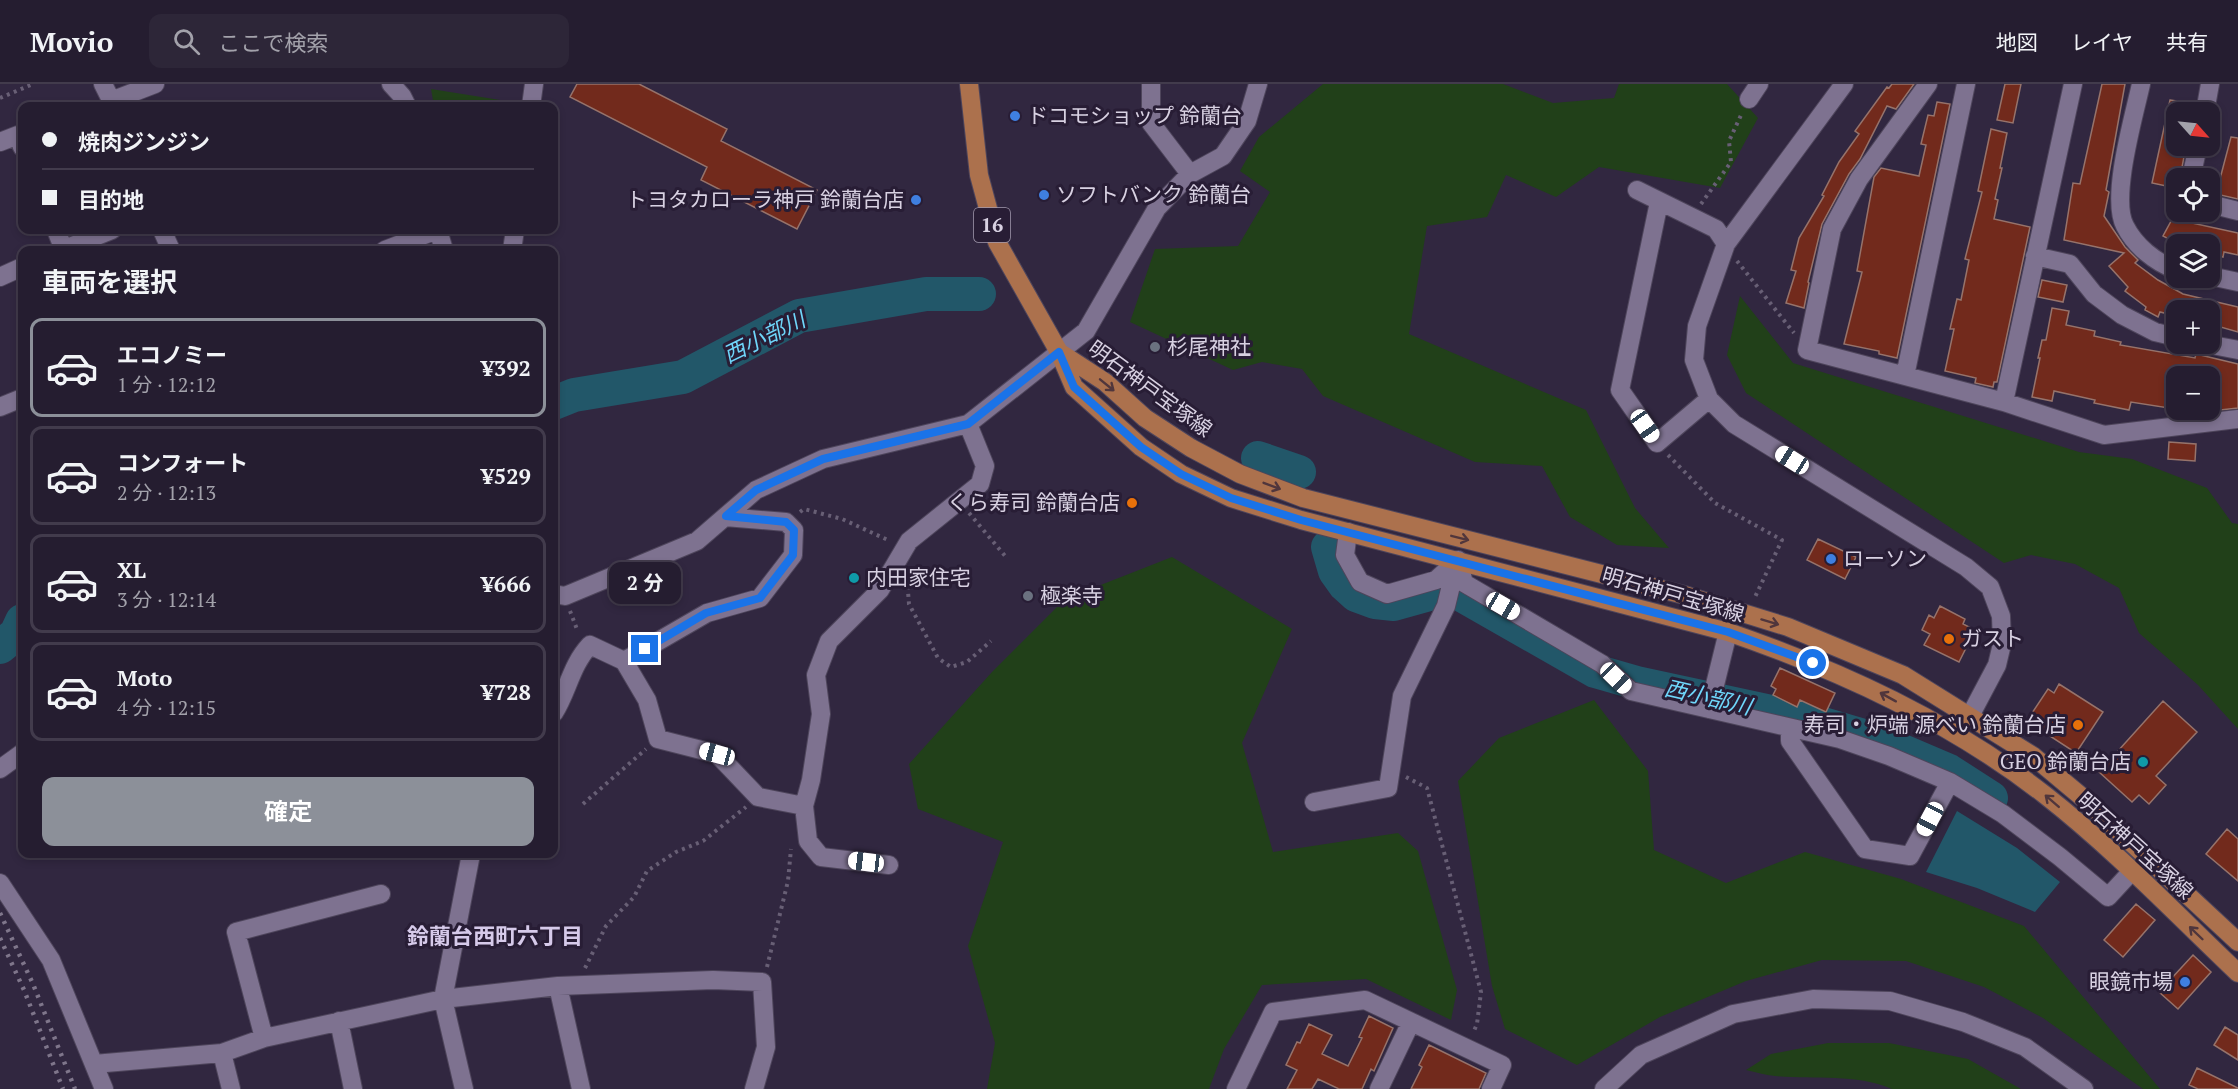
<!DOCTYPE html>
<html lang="ja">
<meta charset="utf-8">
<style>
body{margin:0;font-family:"PT Serif","Noto Sans JP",serif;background:#2d2638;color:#f1f3f6;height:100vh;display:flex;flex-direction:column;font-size:22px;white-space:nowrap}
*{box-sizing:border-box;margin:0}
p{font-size:20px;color:#a3a2ab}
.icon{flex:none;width:33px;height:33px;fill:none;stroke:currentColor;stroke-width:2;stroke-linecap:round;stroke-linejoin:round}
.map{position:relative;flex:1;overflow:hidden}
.side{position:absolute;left:18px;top:162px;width:540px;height:612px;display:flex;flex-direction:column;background:#251d30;border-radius:12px;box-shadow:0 3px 9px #0003,0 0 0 2px #423b4c}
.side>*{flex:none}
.hud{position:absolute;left:18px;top:18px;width:540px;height:132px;border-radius:12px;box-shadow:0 3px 9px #0003,0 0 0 2px #423b4c;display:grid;align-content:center;height:132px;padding:0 24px;background:#251d30}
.needle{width:39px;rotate:117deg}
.controls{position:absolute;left:2166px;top:18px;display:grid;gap:12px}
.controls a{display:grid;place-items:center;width:54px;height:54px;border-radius:12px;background:#251d30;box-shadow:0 3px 9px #0003,0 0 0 2px #423b4c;font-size:30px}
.end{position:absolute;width:27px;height:27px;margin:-14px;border:8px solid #1a73e8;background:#fff;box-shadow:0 0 0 3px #fff}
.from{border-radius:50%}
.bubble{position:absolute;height:42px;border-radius:12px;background:#251d30;box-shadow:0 3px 9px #0003,0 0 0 2px #423b4c;font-size:20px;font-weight:700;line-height:42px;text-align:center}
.car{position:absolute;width:18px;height:36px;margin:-18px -9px;border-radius:8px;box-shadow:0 0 4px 2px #0007;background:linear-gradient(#fff 24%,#345 0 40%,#fff 0 76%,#345 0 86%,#fff 0)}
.hud b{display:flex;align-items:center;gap:21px;height:57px;font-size:22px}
.hud b+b{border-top:2px solid #423b4c}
.hud i{width:15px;height:15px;background:#f1f3f6}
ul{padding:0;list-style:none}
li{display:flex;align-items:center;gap:18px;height:99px;margin:0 12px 9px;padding:0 12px;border:3px solid #423b4c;border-radius:12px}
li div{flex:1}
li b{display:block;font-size:22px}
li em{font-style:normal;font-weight:700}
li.active{border-color:#8c9099}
li>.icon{width:54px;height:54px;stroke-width:1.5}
h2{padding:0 24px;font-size:27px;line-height:72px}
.cta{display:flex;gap:12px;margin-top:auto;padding:12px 24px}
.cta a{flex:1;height:69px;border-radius:12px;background:#8c9099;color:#fff;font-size:24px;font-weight:700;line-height:69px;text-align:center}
header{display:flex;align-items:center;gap:36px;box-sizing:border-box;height:84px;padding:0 30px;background:#251d30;border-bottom:2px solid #423b4c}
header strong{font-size:28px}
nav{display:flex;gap:33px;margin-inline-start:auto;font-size:21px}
.search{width:420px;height:54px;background:#2d2638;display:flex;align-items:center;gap:15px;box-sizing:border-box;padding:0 21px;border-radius:12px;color:#a3a2ab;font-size:22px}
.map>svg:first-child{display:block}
</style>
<header>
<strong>Movio</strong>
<div class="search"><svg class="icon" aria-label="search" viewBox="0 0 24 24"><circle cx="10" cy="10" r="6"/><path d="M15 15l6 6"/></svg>ここで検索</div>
<nav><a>地図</a><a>レイヤ</a><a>共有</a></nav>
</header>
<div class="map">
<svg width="2238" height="1005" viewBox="0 0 2238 1005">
<rect width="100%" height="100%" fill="#312740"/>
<path fill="#214019" d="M1323 0H1503L1553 19 1614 14 1619 0H1727L1758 34 1720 104 1599 83 1556 113 1506 91 1487 133 1427 142 1409 250 1586 326 1635 424 1669 464 1617 461 1570 433 1542 382 1475 378 1323 312 1302 285 1262 278 1233 286 1130 238 1155 165 1238 162 1270 108 1240 87 1259 53Z
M431 5 500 16 499 22H434Z
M1740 212 1793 279 2079 368 2132 375 2207 404 2232 439 2238 440V645L2198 601 2139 549 2119 504 2075 480 2031 471 2004 479 1746 309 1727 271Z
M1172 473 1292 545 1242 659 1273 768 1398 749 1418 767 1457 906 1451 936 1366 895 1262 901 1224 965 1209 1005H987L995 959 968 862 1003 758 918 725 909 680 992 588 1065 515Z
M1594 616 1648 687 1654 766 1726 799 1805 768 1901 795 2024 842 2160 1005H2143L2043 934 1984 903 1906 877 1822 876 1746 897 1660 933 1577 981 1505 945 1492 902 1458 697 1499 654Z
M1828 959H1889L1968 975 2021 1005H1892C1854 989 1814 996 1775 992 1765 991 1756 988 1746 986L1771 970Z"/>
<path fill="#225769" d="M1957 727 2017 764 2060 798 2035 828 1977 804 1926 788Z"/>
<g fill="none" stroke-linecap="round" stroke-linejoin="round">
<path stroke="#225769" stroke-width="34" d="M554 319 574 311 683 293 799 232 926 210H979
M1258 374 1299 388
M1328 463 1335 487 1345 501 1356 511 1375 518 1394 520 1437 508 1460 510 1595 587 1637 599 1813 637 1874 655 1949 687 1991 714
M0 563 16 550 22 537"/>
</g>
<path fill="#722a1c" stroke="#96736b" stroke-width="1.5" d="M577 0H639L727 45 721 57 817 106 797 145 701 96 707 83 570 13Z
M1892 0H1914L1896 25 1887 22 1860 75 1849 90 1822 140 1808 198 1809 199 1804 224 1786 219 1796 187 1791 186 1799 154 1824 112 1822 111 1839 78 1859 50 1855 47 1887 3 1889 4Z
M2005 0H2021L2013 39 1997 36Z
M2102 0H2125L2106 106 2109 108 2104 132 2125 163 2138 176 2135 179 2158 196 2183 210 2238 223V248L2210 240V226H2176V232L2160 228 2158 233 2145 226 2146 223 2125 207 2128 203 2109 182 2124 169 2064 156 2073 99 2080 100Z
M2170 16 2176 17V62H2186L2180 94H2176V104L2152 99Z
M1937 18 1950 20 1897 274 1879 270V267L1844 260 1862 188 1857 187 1874 93 1881 84 1919 92 1926 61 1921 60 1928 31 1934 32Z
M1991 45 2007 49 2000 84H2002L1995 115 1998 116 1994 135 2030 143 1997 298H1994L1993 303 1975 299 1976 294 1945 287 1954 245H1950L1957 215 1961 216 1969 176 1965 175 1982 108 1978 107Z
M2231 53 2238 54V115L2216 110Z
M2176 128H2199L2192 139 2238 149V171L2224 168 2223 173 2210 170V160H2178L2163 152Z
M2042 196 2067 201 2063 218 2038 213Z
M2052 224 2069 227 2066 241 2095 247 2094 252 2121 258 2120 261 2195 274 2196 270 2238 280V324L2220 326 2210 324V292H2176L2175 325 2131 318 2129 326 2094 319 2095 316 2054 307 2052 317 2032 313 2040 274H2038L2042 256H2046Z
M2169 358 2196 360 2195 377 2168 375Z
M1818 455 1856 473 1845 495 1807 476Z
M1940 522 1965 535 1963 540 1975 546 1959 578 1924 561 1930 550 1922 546 1929 531 1934 534Z
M1780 584 1835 609 1826 628 1800 616 1797 623 1773 611 1776 605 1771 602Z
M2059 600 2103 628 2076 669 2033 641 2038 633 2032 629 2048 605 2054 609Z
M2163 617 2197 648 2156 692 2166 701 2149 720 2139 711 2132 718 2099 688Z
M2227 745 2238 755V797L2206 770Z
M2136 820 2155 836 2123 873 2104 856Z
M2193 871 2211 888 2178 925 2159 908Z
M1369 932 1393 944 1374 987 1371 985 1362 1005H1339L1318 995 1312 1005H1287L1297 986 1286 981 1297 958 1300 959 1309 940 1332 951 1322 970 1348 982 1362 954 1359 953Z
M2225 943 2238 951V976L2214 961Z
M1429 961 1486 989 1479 1005H1411L1422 983 1419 981Z
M2197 984 2238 1004V1005H2198L2189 1001Z"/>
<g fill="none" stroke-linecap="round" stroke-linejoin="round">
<defs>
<path id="minor" d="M103 0 114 22
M391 0 402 12 407 22
M1151 0V39L1190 90
M1844 0 1726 160 1697 242 1694 276 1709 315 1734 340 1966 483 1990 503 2001 532 2002 560 1997 581 1970 632
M1928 0 1859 95 1832 145 1807 266 2004 318 2104 351 2238 335
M2141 0C2134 32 2110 114 2125 142 2135 162 2155 178 2176 186
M1749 15 1759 0
M111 17 155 0
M531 22 534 0
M2205 28 2210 0
M0 58 18 51 22 63
M2191 94 2198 62
M1637 106 1716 145 1726 160
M1659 118 1620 306 1657 359 1709 315
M2210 120 2238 127
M56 146 64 166
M162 146 171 166
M438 146 444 166
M62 166 112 146
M385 166 437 146
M512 166 515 146
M2035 172 2070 180 2094 210 2122 231 2155 248 2176 253
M2210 192 2238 198
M0 193 22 183
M2207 260 2238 266
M1905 292 1966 0
M2004 318 2073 0
M0 323 22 314
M1348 448 1345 471 1360 498 1387 510 1436 496 1458 476
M1458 476 1464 499 1602 580 1631 607 1840 655 1889 672 1950 698 2003 730 2060 773 2108 813 2132 787
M554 510 565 512 697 457 756 406 823 375 968 340 1086 247 1157 124 1190 90 1223 72 1247 37 1258 0
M624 577 707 529 760 514 793 471 794 446 786 438 725 433
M1709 625 1728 548
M554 629C568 607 571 581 590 561L624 577 647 616 658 655 717 670 758 713 804 722 808 757 821 773 889 781
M1790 644V657L1865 765 1910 772 1950 698
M0 685 22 669
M1314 718 1388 704 1402 612 1446 522 1457 477
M804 722 811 696 821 630 816 591 829 557 880 506 909 457 980 400 985 382 968 340
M0 799 51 876 104 1005
M558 902 581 1005
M339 937 353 1005
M264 954 236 848 381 810
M222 969 231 1005
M94 980 222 969 264 954 443 915 558 902 713 896 762 898 766 963 754 1005
M464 1005 443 915 471 770
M1236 1005 1273 928 1365 916 1502 981 1491 1005
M1379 1005 1411 938
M1604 1005 1641 971 1733 930 1813 915 1890 917 1963 938 2025 963 2084 1005"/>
<path id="major" d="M969 0 979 91 997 158 1059 268 1074 303 1141 363 1181 390 1231 414 1301 436 1728 548C1841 587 1950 637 2045 711 2114 765 2175 829 2238 889
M1059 268 1105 298 1145 334 1191 364 1240 390 1303 414 1688 512 1788 543 1903 591 2033 672 2082 713 2238 858"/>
</defs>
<use href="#minor" stroke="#4e455b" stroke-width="20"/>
<use href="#major" stroke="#4e455b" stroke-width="20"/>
<path stroke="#685f75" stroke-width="4" stroke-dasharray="3 4.5" stroke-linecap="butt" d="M0 14 33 0
M1701 120 1731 78 1729 57 1742 29
M1737 177 1794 249
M1668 371 1715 419 1782 456 1755 513
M800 428 804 425 842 435 890 457
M969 429 1006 473
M907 495 909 520 938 574 951 583 967 578 991 557
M570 527 578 548
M1406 693 1427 704 1481 908 1477 940 1473 949
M583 720 646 665
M767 883 788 797 791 765
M585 884 606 842 634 813 647 787 676 768 703 757 746 723"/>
<use href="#minor" stroke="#7e7290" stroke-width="18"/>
<use href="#major" stroke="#ac714d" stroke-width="18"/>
<path stroke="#7f768b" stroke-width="4.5" stroke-dasharray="3 6" stroke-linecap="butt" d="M0 829 33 900 75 1005
M0 854 24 906 63 1005"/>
</g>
<defs><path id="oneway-shaft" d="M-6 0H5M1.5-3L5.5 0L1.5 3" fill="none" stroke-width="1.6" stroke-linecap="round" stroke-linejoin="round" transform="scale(1.5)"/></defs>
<g stroke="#50363c">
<use href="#oneway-shaft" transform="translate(1107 301) rotate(39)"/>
<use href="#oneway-shaft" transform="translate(1272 402) rotate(21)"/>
<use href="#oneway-shaft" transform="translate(1460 454) rotate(14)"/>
<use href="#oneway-shaft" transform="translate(1770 538) rotate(17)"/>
<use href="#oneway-shaft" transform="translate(1888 613) rotate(-151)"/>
<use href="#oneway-shaft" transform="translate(2052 717) rotate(-139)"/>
<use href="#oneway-shaft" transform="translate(2196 849) rotate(-136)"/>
</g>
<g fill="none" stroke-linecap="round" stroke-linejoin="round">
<path stroke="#1a73e8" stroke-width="8" d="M645 565 706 529 760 514 793 471 794 446 786 438 726 432 756 406 823 375 968 340 1059 268 1074 303 1141 363 1181 390 1231 414 1301 436 1728 548 1813 579"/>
</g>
<g fill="#3f7fe0" stroke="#281d35" stroke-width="2">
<circle cx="1015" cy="32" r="6"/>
<circle cx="1044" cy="111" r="6"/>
<circle cx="916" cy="116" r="6"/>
<circle cx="1831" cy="475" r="6"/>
<circle cx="2185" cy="898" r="6"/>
</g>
<g fill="#6b7280" stroke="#281d35" stroke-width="2">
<circle cx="1155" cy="263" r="6"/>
<circle cx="1028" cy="512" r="6"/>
</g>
<g fill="#e8710a" stroke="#281d35" stroke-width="2">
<circle cx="1132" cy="419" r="6"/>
<circle cx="1949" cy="555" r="6"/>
<circle cx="2078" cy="641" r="6"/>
</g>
<g fill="#0f9aa8" stroke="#281d35" stroke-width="2">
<circle cx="854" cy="494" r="6"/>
<circle cx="2143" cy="678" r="6"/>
</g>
<g text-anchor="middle" stroke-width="6" stroke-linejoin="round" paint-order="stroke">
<rect fill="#281d35" stroke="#a39bae" stroke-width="1.5" x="974" y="124" width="36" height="34" rx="4.5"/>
<g font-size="20" font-weight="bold" fill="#d8d1e2">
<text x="992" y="148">16</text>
</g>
<g font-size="21" fill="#d8d1e2" stroke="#281d35" text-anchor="start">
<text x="1027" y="39">ドコモショップ 鈴蘭台</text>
<text x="1056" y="118">ソフトバンク 鈴蘭台</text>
<text x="904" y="123" text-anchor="end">トヨタカローラ神戸 鈴蘭台店</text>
<text x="1167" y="270">杉尾神社</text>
<text x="1120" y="426" text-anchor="end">くら寿司 鈴蘭台店</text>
<text x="1843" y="482">ローソン</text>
<text x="866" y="501">内田家住宅</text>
<text x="1040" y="519">極楽寺</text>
<text x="1961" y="562">ガスト</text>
<text x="2066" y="648" text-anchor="end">寿司・炉端 源べい 鈴蘭台店</text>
<text x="2131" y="685" text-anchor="end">GEO 鈴蘭台店</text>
<text x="2173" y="905" text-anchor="end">眼鏡市場</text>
</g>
<g font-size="21" fill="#d8d1e2" stroke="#281d35">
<text transform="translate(1150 305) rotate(36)" y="7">明石神戸宝塚線</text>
<text transform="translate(1673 511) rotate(16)" y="7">明石神戸宝塚線</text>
<text transform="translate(2135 762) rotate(42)" y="7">明石神戸宝塚線</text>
</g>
<g font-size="22" font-style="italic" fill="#6fd6fa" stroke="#281d35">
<text transform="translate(764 253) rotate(-26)" y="8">西小部川</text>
<text transform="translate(1708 613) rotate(13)" y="8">西小部川</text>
</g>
<g font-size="22" font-weight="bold" fill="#d6caea" stroke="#281d35">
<text x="495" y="860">鈴蘭台西町六丁目</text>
</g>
</g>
</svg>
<div class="controls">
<a><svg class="needle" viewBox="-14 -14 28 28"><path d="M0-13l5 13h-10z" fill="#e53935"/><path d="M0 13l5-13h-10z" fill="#a3a2ab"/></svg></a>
<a><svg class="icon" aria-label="locate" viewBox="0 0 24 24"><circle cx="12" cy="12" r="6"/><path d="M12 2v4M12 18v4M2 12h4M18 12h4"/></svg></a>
<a><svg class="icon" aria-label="layers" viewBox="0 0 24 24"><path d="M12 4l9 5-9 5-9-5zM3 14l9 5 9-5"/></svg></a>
<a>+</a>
<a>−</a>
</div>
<i class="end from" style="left:1813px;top:579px"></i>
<i class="end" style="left:645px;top:565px"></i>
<div class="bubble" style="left:609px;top:478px;width:72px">2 分</div>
<i class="car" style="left:1645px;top:342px;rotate:145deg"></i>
<i class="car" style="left:1792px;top:376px;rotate:302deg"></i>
<i class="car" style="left:1503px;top:522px;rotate:120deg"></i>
<i class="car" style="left:1616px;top:594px;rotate:134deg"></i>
<i class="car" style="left:717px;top:670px;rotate:285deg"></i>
<i class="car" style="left:1930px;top:735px;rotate:208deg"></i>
<i class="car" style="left:866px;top:778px;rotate:277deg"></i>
<div class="hud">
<b><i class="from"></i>焼肉ジンジン</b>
<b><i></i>目的地</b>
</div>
<section class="side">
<h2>車両を選択</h2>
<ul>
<li class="active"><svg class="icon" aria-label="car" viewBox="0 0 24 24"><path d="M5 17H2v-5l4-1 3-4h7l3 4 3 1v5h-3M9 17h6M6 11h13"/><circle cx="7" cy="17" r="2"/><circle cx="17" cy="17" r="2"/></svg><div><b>エコノミー</b><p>1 分 · 12:12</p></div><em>¥392</em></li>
<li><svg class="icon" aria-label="car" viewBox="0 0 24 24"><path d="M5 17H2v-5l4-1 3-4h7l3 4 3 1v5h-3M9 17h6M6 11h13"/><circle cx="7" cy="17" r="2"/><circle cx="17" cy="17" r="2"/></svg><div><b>コンフォート</b><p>2 分 · 12:13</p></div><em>¥529</em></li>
<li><svg class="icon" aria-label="car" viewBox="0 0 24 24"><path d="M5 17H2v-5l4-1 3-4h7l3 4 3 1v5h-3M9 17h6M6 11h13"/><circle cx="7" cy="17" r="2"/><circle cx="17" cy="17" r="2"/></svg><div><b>XL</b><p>3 分 · 12:14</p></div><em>¥666</em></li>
<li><svg class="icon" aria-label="car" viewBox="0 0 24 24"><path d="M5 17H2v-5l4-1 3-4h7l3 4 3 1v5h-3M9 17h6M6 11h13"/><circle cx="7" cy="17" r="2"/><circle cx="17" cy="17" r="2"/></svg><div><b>Moto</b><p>4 分 · 12:15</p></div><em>¥728</em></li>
</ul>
<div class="cta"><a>確定</a></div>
</section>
</div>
